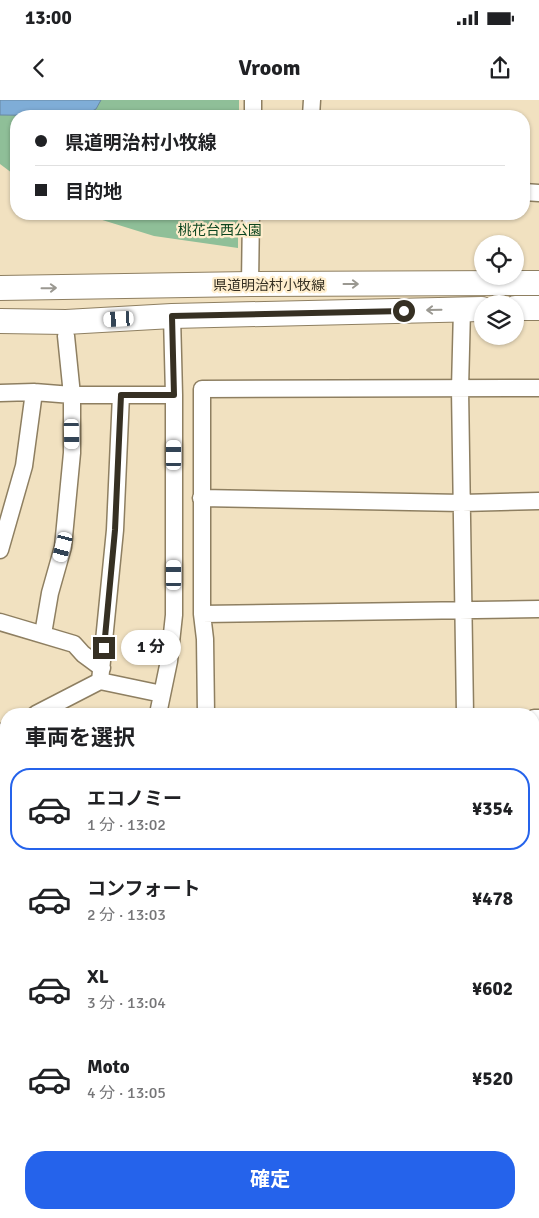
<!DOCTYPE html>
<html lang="ja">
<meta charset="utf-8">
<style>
body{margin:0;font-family:Signika,"Noto Sans JP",sans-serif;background:#f2f2f2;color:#202124;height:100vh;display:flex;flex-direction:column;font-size:19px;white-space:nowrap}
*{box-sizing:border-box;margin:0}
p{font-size:16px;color:#757577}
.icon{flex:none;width:28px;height:28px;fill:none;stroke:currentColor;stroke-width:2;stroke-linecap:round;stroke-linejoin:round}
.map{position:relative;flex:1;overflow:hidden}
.drawer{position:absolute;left:0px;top:608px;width:540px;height:511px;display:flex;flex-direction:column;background:#fff;border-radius:20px 20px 0 0;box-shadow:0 1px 4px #0004}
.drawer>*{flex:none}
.hud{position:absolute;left:10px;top:10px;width:520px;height:110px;border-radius:20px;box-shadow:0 1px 4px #0004;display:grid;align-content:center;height:110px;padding:0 25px;background:#fff}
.tools{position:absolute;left:474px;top:135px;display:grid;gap:10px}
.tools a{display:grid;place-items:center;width:50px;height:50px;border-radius:50%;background:#fff;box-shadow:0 1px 4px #0004;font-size:25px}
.end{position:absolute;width:22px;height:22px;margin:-11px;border:6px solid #363023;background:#fff;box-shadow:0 0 0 2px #fff}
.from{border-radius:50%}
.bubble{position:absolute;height:35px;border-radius:18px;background:#fff;box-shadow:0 1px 4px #0004;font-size:16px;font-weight:700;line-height:35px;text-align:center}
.car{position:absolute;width:15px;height:30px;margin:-15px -8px;border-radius:6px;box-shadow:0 0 4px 1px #0007;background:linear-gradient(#fff 24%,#345 0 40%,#fff 0 76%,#345 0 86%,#fff 0)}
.hud b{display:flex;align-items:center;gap:18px;height:48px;font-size:19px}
.hud b+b{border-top:1px solid #e0e0e0}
.hud i{width:12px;height:12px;background:#202124}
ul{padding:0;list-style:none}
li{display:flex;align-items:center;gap:15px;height:82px;margin:0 10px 8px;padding:0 15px;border:2px solid transparent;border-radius:20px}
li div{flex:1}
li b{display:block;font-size:19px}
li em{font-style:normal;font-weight:700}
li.selected{border-color:#2563eb}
li>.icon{width:45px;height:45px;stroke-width:1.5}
h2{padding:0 25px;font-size:22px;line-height:60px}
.action{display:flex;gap:10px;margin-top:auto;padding:10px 25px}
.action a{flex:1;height:58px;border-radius:20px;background:#2563eb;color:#fff;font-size:20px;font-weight:700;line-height:58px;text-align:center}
.status{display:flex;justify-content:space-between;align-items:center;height:35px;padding:0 25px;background:#fff;direction:ltr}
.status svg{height:14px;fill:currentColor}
header{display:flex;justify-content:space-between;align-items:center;height:65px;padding:0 25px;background:#fff;font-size:22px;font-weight:700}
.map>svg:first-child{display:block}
</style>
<div class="status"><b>13:00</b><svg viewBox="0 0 49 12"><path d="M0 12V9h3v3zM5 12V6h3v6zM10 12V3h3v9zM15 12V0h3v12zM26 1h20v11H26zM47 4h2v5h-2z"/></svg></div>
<header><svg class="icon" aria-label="back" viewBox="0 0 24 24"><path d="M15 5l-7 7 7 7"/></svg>Vroom<svg class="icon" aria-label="share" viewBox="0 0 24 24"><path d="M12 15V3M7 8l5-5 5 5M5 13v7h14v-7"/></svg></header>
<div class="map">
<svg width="539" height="1118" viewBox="0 0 539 1118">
<rect width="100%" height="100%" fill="#f1e1c0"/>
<path fill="#8fbf98" d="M0 0H239V16H16V76L0 64Z
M83 114H238V148L154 136Z"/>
<path fill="#90c299" d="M141 1113V1112L256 1113 255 1118H141Z"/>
<path fill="#7fadd7" stroke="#6988a1" d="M0 0H101L96 9 83 16 0 15Z"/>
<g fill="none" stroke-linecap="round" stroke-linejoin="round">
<defs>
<path id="street" d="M253 16V0
M311 16 312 0
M524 92 539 93
M250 184 251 114
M462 209 460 289 465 614
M0 293 34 292 72 295H174
M201 398 462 403 539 401
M0 450 24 366 34 292
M202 514 539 509
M0 522 74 544 83 554 102 568
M43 534 50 493 63 447 72 353V295L66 236
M100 581 162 594
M36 614 100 581 115 430 121 295
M158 614 169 561 174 515V295L172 216
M206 614 205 539 202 514V289L539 288
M534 618H539
M0 635 6 630
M0 729 6 719
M534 739H539
M534 817 539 820"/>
<path id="secondary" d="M0 188 250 184 539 183
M515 208H539
M0 221 66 222 172 216 482 209"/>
</defs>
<use href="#street" stroke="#8e7f61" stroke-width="19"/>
<use href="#secondary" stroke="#8e7f61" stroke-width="26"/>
<use href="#street" stroke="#fff" stroke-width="16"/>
<use href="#secondary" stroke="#fff" stroke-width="24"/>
</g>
<defs><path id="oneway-shaft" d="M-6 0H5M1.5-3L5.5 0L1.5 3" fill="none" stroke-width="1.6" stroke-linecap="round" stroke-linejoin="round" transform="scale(1.25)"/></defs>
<g stroke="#9a9891">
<use href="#oneway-shaft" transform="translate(351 184)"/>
<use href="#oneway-shaft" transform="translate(49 188) rotate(-1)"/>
<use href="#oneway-shaft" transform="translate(434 210) rotate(179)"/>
</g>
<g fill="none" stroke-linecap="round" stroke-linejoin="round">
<path stroke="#363023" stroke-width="6" d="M104 548 115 430 121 295H174L172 216 404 211"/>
</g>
<g text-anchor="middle" stroke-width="4.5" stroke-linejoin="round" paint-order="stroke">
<g font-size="14" fill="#0c4620" stroke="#ffeecd">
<text x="220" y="135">桃花台西公園</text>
</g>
<g font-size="14" fill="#363023" stroke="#ffeecd">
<text x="269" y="190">県道明治村小牧線</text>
</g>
</g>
</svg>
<div class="tools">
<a><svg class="icon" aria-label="locate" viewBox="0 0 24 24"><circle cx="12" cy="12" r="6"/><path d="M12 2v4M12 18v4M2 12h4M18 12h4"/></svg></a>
<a><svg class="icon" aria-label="layers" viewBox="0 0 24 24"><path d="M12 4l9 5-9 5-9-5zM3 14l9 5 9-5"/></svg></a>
</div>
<i class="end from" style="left:404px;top:211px"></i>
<i class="end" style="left:104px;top:548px"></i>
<div class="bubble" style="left:121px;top:530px;width:60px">1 分</div>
<i class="car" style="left:119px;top:219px;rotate:267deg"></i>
<i class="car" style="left:72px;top:334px;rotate:179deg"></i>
<i class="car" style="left:174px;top:355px;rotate:0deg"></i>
<i class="car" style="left:63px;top:447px;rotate:195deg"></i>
<i class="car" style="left:174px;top:475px;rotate:0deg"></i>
<div class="hud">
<b><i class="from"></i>県道明治村小牧線</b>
<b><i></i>目的地</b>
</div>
<section class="drawer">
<h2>車両を選択</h2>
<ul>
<li class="selected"><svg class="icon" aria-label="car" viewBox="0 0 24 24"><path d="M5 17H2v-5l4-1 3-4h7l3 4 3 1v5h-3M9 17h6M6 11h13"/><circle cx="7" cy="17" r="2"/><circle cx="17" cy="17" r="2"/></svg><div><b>エコノミー</b><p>1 分 · 13:02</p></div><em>¥354</em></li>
<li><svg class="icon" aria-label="car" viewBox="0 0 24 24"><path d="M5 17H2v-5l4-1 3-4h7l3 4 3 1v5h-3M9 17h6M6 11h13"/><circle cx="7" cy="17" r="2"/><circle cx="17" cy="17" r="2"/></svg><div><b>コンフォート</b><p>2 分 · 13:03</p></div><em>¥478</em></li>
<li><svg class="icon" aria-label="car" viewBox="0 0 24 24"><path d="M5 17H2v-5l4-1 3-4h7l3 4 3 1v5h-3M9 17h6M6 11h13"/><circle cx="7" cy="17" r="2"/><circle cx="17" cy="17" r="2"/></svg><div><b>XL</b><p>3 分 · 13:04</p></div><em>¥602</em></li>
<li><svg class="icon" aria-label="car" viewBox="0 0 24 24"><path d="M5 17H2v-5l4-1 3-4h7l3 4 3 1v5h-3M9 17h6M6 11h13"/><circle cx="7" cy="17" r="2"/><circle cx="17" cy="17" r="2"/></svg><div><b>Moto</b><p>4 分 · 13:05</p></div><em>¥520</em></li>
</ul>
<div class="action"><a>確定</a></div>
</section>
</div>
